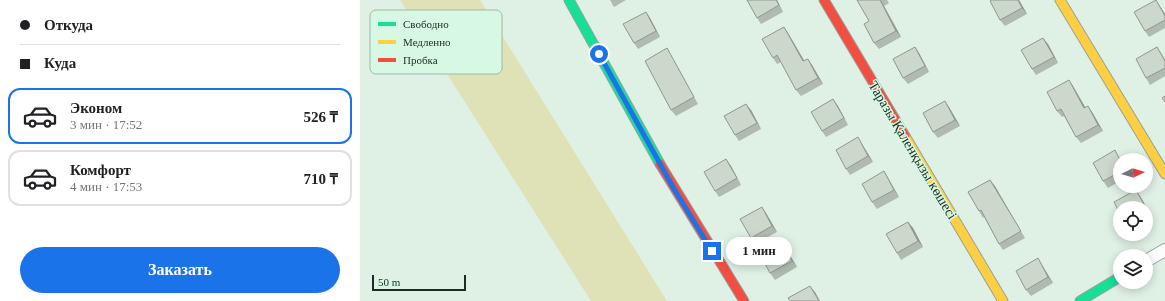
<!DOCTYPE html>
<html lang="ru">
<meta charset="utf-8">
<style>
body{margin:0;font-family:Georgia,serif;background:#f2f2f2;color:#202124;height:100vh;display:flex;flex-direction:column;font-size:15px;white-space:nowrap}
*{box-sizing:border-box;margin:0}
p{font-size:13px;color:#757577}
.icon{flex:none;width:22px;height:22px;fill:none;stroke:currentColor;stroke-width:2;stroke-linecap:round;stroke-linejoin:round}
.map{position:relative;flex:1;overflow:hidden}
.panel{display:flex;flex-direction:column;background:#fff;width:360px}
.panel>*{flex:none}
.top-card{display:grid;align-content:center;height:88px;padding:0 20px;background:#fff}
.needle{width:26px;rotate:85deg}
.buttons{position:absolute;left:753px;top:153px;display:grid;gap:8px}
.buttons a{display:grid;place-items:center;width:40px;height:40px;border-radius:50%;background:#fff;box-shadow:0 2px 10px #0003;font-size:20px}
.scale{position:absolute;left:12px;bottom:10px;width:94px;box-sizing:border-box;padding-left:4px;border:2px solid #1e2a23;border-top:0;font-size:11px;line-height:14px;white-space:nowrap;color:#1e2a23;-webkit-text-stroke:3px #d7f8e3;paint-order:stroke}
.end{position:absolute;width:18px;height:18px;margin:-9px;border:5px solid #1a73e8;background:#fff;box-shadow:0 0 0 2px #fff}
.from{border-radius:50%}
.bubble{position:absolute;height:28px;border-radius:14px;background:#fff;box-shadow:0 2px 10px #0003;font-size:13px;font-weight:800;line-height:28px;text-align:center}
.top-card b{display:flex;align-items:center;gap:14px;height:38px;font-size:15px}
.top-card b+b{border-top:1px solid #e0e0e0}
.top-card i{width:10px;height:10px;background:#202124}
ul{padding:0;list-style:none}
li{display:flex;align-items:center;gap:12px;height:56px;margin:0 8px 6px;padding:0 12px;border:2px solid #e0e0e0;border-radius:12px}
li div{flex:1}
li b{display:block;font-size:15px}
li em{font-style:normal;font-weight:800}
li.selected{border-color:#1a73e8}
li>.icon{width:36px;height:36px;stroke-width:1.5}
.action{display:flex;gap:8px;margin-top:auto;padding:8px 20px}
.action a{flex:1;height:46px;border-radius:24px;background:#1a73e8;color:#fff;font-size:16px;font-weight:800;line-height:46px;text-align:center}
main{display:flex;flex:1;min-height:0}
.map>svg:first-child{display:block}
</style>
<main>
<section class="panel">
<div class="top-card">
<b><i class="from"></i>Откуда</b>
<b><i></i>Куда</b>
</div>
<ul>
<li class="selected"><svg class="icon" aria-label="car" viewBox="0 0 24 24"><path d="M5 17H2v-5l4-1 3-4h7l3 4 3 1v5h-3M9 17h6M6 11h13"/><circle cx="7" cy="17" r="2"/><circle cx="17" cy="17" r="2"/></svg><div><b>Эконом</b><p>3 мин · 17:52</p></div><em>526 ₸</em></li>
<li><svg class="icon" aria-label="car" viewBox="0 0 24 24"><path d="M5 17H2v-5l4-1 3-4h7l3 4 3 1v5h-3M9 17h6M6 11h13"/><circle cx="7" cy="17" r="2"/><circle cx="17" cy="17" r="2"/></svg><div><b>Комфорт</b><p>4 мин · 17:53</p></div><em>710 ₸</em></li>
</ul>
<div class="action"><a>Заказать</a></div>
</section>
<div class="map">
<svg width="805" height="301" viewBox="0 0 805 301">
<rect width="100%" height="100%" fill="#dff0e5"/>
<path fill="#dfe2b6" d="M40 0H120L307 301H231Z"/>
<g fill="none" stroke-linecap="round" stroke-linejoin="round">
<defs>
<path id="street" d="M786 261 805 250"/>
<path id="fast" d="M209 0 300 164
M720 301 760 277"/>
<path id="slow" d="M700 0 805 174
M545 136 643 301"/>
<path id="jam" d="M464 0 545 136
M300 164 384 301"/>
</defs>
<use href="#street" stroke="#96a39b" stroke-width="14"/>
<use href="#fast" stroke="#96a39b" stroke-width="11"/>
<use href="#slow" stroke="#96a39b" stroke-width="11"/>
<use href="#jam" stroke="#96a39b" stroke-width="11"/>
<use href="#street" stroke="#fafdfb" stroke-width="12"/>
<use href="#fast" stroke="#16e098" stroke-width="9"/>
<use href="#slow" stroke="#ffcf43" stroke-width="9"/>
<use href="#jam" stroke="#f24e42" stroke-width="9"/>
</g>
<path fill="#b0bab0" d="M250 0H266L254 7Z
M387 0H417L423 12 401 24 397 18Z
M497 0H527L529 3 524 6 541 37 519 49 514 43 509 21Z
M659 0 667 14 645 26 640 20Z
M796 0 805 14V28L789 37 785 31Z
M286 12 290 18 300 37 278 49 274 43Z
M424 27 428 33 444 61 452 65 463 84 441 96 436 90 421 62 417 64 413 58Z
M688 44 698 63 676 75 672 69Z
M555 47 559 53 569 72 548 84 543 78Z
M797 47 805 59V76L790 85 786 78Z
M307 48 311 55 338 104 316 116 311 110Z
M709 80 713 86 725 107 732 112 743 131 721 143 716 137 704 116 702 117 697 111Z
M478 106 488 125 466 137 462 131Z
M589 107 600 126 578 138 573 132Z
M391 110 401 129 379 141 375 135Z
M502 144 513 162 490 175 486 169Z
M759 157 760 160V181L748 188 743 181Z
M366 159 371 166 381 185 359 197 355 191Z
M524 171 528 178 539 197 517 209 512 202Z
M630 180 665 238 643 250 639 244 624 217 623 218 619 211Z
M780 196 791 215 786 218V208Z
M406 213 417 232 395 244 391 238Z
M548 222 553 228 563 247 541 260 537 253Z
M422 242 426 249 437 267 415 280 410 273Z
M678 258 682 265 693 283 671 296 666 290Z"/>
<path fill="#909790" d="M416 0H417L423 12 419 5Z
M520 0 524 6 541 37 536 31Z
M658 0H659L667 14 662 8Z
M796 0 805 14V16Z
M286 12 290 18 300 37 296 31Z
M424 27 428 33 448 67 443 61Z
M683 38 688 44 698 63 694 57Z
M555 47 559 53 569 72 565 66Z
M448 59 452 65 463 84 458 78Z
M709 80 713 86 729 114 724 108Z
M473 99 478 106 488 125 484 118Z
M585 101 589 107 600 126 595 120Z
M386 104 391 110 401 129 397 123Z
M728 106 732 112 743 131 738 125Z
M498 137 502 144 513 162 508 156Z
M366 159 371 166 381 185 377 178Z
M524 171 528 178 539 197 534 190Z
M630 180 635 186 665 238 661 231Z
M776 190 780 196 791 215 786 209Z
M402 207 406 213 417 232 412 226Z
M548 222 553 228 563 247 558 241Z
M422 242 426 249 437 267 432 261Z
M678 258 682 265 693 283 688 277Z
M450 286 455 292 460 301H459Z"/>
<path fill="#cdd8cd" stroke="#909790" d="M387 0H416L419 5 397 18Z
M497 0H520L536 31 514 43 504 24 509 21Z
M632 0H658L662 8 640 20 630 1Z
M796 0 805 16V20L785 31 774 12Z
M286 12 296 31 274 43 263 24Z
M424 27 443 61 448 59 458 78 436 90 417 55 413 58 402 39Z
M683 38 694 57 672 69 661 50Z
M555 47 565 66 543 78 533 59Z
M797 47 805 61V68L786 78 776 59Z
M307 48 334 97 311 110 285 61Z
M709 80 724 108 728 106 738 125 716 137 701 109 697 111 687 92Z
M805 96V102L802 98Z
M473 99 484 118 462 131 451 112Z
M585 101 595 120 573 132 563 113Z
M386 104 397 123 375 135 364 116Z
M498 137 508 156 486 169 476 150Z
M755 150 760 160V172L743 181 733 163Z
M366 159 377 178 355 191 344 172Z
M524 171 534 190 512 202 502 184Z
M630 180 661 231 639 244 621 210 619 211 608 192Z
M776 190 786 208H760V214L754 202Z
M402 207 412 226 391 238 380 219Z
M548 222 558 241 537 253 526 234Z
M422 242 432 261 410 273 400 254Z
M678 258 688 277 666 290 656 271Z
M450 286 459 301H430L428 298Z"/>
<g fill="none" stroke-linecap="round" stroke-linejoin="round">
<path stroke="#1a73e8" stroke-width="5" d="M239 54 314 189 352 251"/>
</g>
<g text-anchor="middle" stroke-width="3" stroke-linejoin="round" paint-order="stroke">
<g font-size="14" fill="#1e2a23" stroke="#d7f8e3">
<text transform="translate(553 150) rotate(59)" y="5">Таразы Қаленқызы көшесі</text>
</g>
</g>
<rect x="10" y="10" width="132" height="64" rx="6" fill="#d7f8e3" stroke="#a0baa9" stroke-width="1"/>
<rect x="18" y="22" width="18" height="4" fill="#16e098"/>
<rect x="18" y="40" width="18" height="4" fill="#ffcf43"/>
<rect x="18" y="58" width="18" height="4" fill="#f24e42"/>
<g font-size="11" fill="#1e2a23">
<text x="43" y="28">Свободно</text>
<text x="43" y="46">Медленно</text>
<text x="43" y="64">Пробка</text>
</g>
</svg>
<div class="buttons">
<a><svg class="needle" viewBox="-14 -14 28 28"><path d="M0-13l5 13h-10z" fill="#e53935"/><path d="M0 13l5-13h-10z" fill="#757577"/></svg></a>
<a><svg class="icon" aria-label="locate" viewBox="0 0 24 24"><circle cx="12" cy="12" r="6"/><path d="M12 2v4M12 18v4M2 12h4M18 12h4"/></svg></a>
<a><svg class="icon" aria-label="layers" viewBox="0 0 24 24"><path d="M12 4l9 5-9 5-9-5zM3 14l9 5 9-5"/></svg></a>
</div>
<div class="scale">50 m</div>
<i class="end from" style="left:239px;top:54px"></i>
<i class="end" style="left:352px;top:251px"></i>
<div class="bubble" style="left:366px;top:237px;width:66px">1 мин</div>
</div>
</main>
